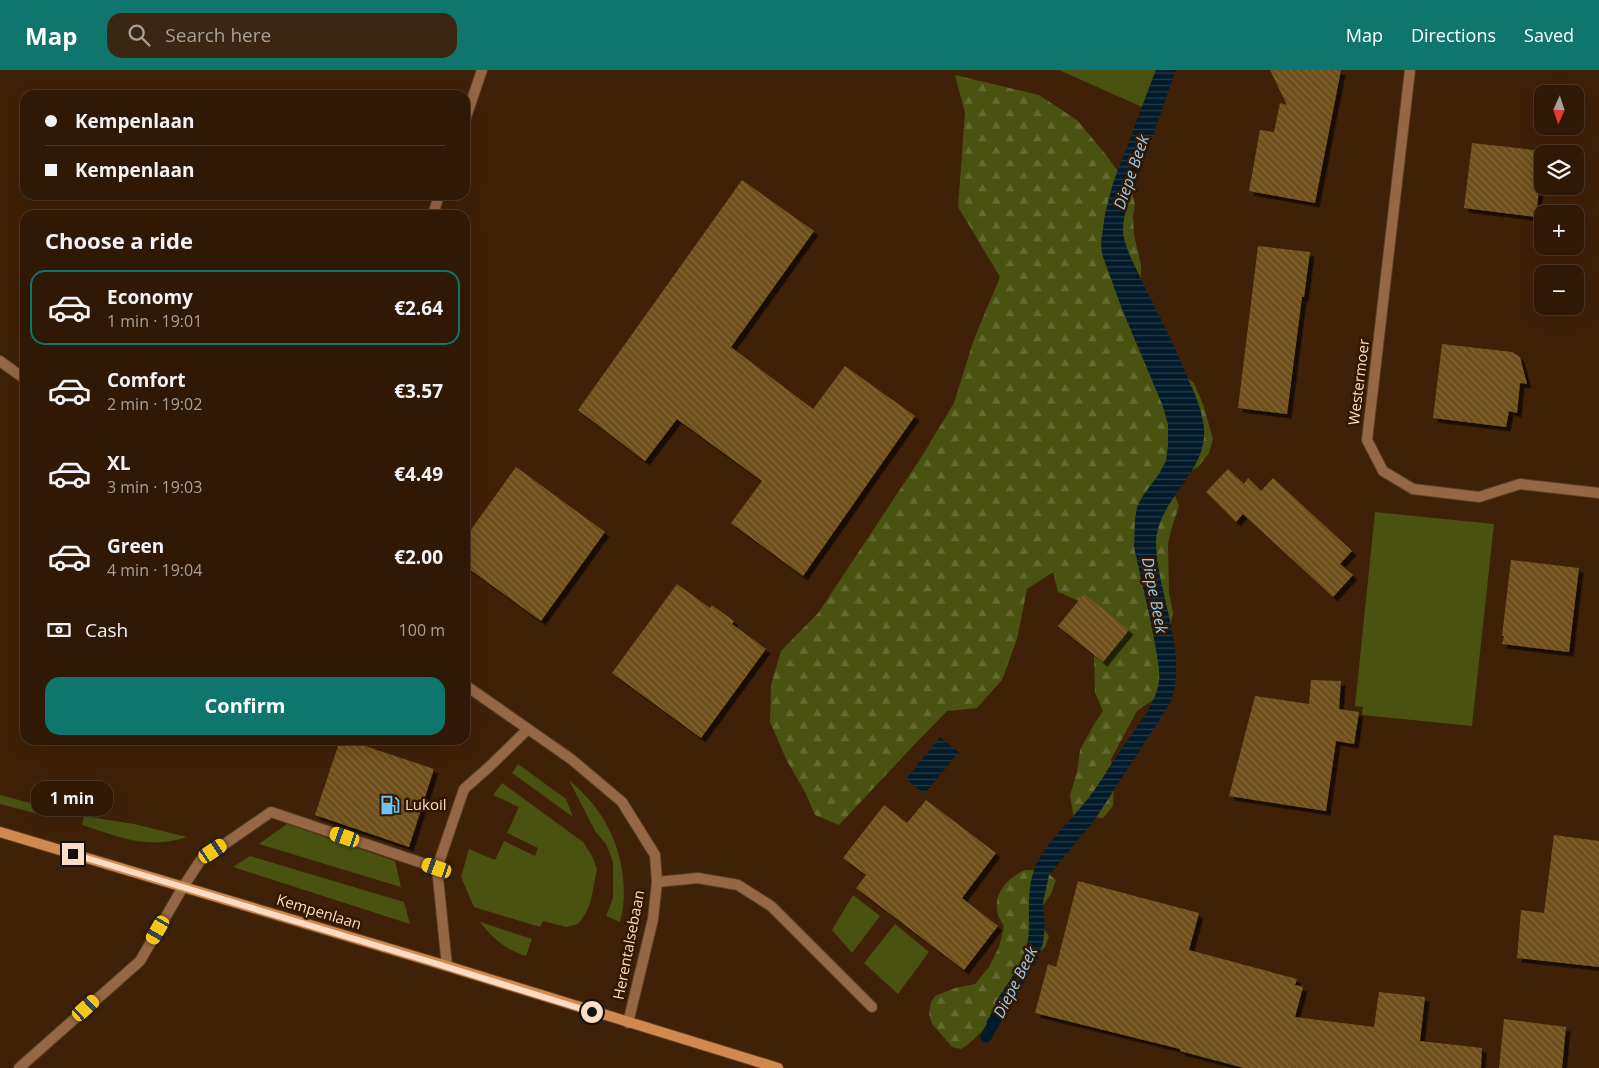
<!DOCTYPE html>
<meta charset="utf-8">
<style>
body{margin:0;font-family:"Open Sans",sans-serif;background:#3b2613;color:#f1f3f6;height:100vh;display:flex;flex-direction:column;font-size:19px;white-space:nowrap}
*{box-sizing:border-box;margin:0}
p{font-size:16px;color:#a7a09a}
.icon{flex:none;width:28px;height:28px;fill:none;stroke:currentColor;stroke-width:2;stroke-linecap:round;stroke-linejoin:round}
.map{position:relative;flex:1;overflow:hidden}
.details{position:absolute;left:20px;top:140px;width:450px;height:535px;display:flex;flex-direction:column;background:#2f1905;border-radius:15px;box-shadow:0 5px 20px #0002,0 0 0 1px #4a3827}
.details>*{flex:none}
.top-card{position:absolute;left:20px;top:20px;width:450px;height:110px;border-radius:15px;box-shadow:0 5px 20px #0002,0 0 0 1px #4a3827;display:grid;align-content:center;height:110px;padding:0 25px;background:#2f1905}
.needle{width:32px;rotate:183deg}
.fabs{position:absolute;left:1534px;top:15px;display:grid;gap:10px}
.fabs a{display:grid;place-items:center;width:50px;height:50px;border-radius:10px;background:#2f1905;box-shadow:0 5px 20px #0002,0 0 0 1px #4a3827;font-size:25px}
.end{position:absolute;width:22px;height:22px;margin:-11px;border:6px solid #fddbc4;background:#111;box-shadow:0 0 0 2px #111}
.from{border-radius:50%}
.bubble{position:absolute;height:35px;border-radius:15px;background:#2f1905;box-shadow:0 5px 20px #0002,0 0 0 1px #4a3827;font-size:16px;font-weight:700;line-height:35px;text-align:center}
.car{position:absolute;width:15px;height:30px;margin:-15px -8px;border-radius:6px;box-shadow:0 0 4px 1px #0007;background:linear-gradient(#f5c518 24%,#345 0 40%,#f5c518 0 76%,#345 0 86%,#f5c518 0)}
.top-card b{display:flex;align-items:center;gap:18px;height:48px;font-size:19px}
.top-card b+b{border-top:1px solid #4a3827}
.top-card i{width:12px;height:12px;background:#f1f3f6}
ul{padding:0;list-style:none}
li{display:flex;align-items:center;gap:15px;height:75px;margin:0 10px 8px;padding:0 15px;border:2px solid transparent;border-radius:15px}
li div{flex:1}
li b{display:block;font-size:19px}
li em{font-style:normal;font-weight:700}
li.on{border-color:#0f766e}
li>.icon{width:45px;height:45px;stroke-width:1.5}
h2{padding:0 25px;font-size:22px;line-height:60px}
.pay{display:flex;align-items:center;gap:12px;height:55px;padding:0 25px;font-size:19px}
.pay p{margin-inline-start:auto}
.primary-button{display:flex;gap:10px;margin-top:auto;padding:10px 25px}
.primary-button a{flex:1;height:58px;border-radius:15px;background:#0f766e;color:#fff;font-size:20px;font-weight:700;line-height:58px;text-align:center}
header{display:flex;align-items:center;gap:30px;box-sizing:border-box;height:70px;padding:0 25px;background:#0f766e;color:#fff}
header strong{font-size:24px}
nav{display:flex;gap:28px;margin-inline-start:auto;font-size:18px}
.search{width:350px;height:45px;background:#3b2613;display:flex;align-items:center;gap:12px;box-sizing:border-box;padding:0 18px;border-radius:15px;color:#a7a09a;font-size:19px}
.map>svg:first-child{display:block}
</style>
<header>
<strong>Map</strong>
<div class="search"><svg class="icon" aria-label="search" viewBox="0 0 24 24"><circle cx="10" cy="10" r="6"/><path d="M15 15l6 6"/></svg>Search here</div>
<nav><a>Map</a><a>Directions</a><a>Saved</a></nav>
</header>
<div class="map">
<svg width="1599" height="998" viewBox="0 0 1599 998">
<defs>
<pattern id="forest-firs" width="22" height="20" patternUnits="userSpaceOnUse" patternTransform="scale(1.25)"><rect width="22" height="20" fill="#495210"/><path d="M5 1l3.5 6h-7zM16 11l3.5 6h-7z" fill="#646a31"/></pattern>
<pattern id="water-rules" width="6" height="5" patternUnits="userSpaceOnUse" patternTransform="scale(1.25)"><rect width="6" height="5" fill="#021b2a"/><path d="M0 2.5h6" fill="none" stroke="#283c47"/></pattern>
<pattern id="building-back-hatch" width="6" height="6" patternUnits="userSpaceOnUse" patternTransform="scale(1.25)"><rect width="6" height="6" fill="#6e4f1c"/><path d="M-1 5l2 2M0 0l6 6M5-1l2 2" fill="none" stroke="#84683b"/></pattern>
<filter id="shadow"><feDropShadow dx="4.5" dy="4.5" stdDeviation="0" flood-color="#0009"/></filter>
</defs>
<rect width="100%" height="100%" fill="#3f2107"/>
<path fill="#495210" d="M1059 0H1156L1142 37Z
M1375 442 1494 454 1472 656 1362 645 1363 637 1355 636Z
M518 694 566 729 573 747 512 703Z
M569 710C579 719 590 729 598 741 620 771 630 816 620 852L606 846 613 828V792L606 774 595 761Z
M502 713 583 772 592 786 597 799 591 830 586 843 578 854 566 857 543 851 540 857 474 837 461 807 469 779 495 790 504 771 535 786 538 778 507 763 519 737 493 725Z
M0 725 41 736 38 744 0 734Z
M84 746 134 754 187 767C147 780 120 767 82 755Z
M287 754 395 791 401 817 259 774Z
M250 786 404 832 410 854 233 797Z
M853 825 880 846 852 883 832 860Z
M480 852 532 869 526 886C506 880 493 869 480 852Z
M895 854 929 882 898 924 864 893Z"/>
<path fill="url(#forest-firs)" d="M955 5 1039 25 1077 50 1107 86 1122 107 1130 116 1135 134 1133 147 1134 165 1141 195V222L1180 303 1194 313 1203 334 1213 369 1209 383 1198 397 1178 408 1173 420 1179 436 1171 460 1168 474 1169 523 1173 542 1168 570 1163 623 1137 641 1111 689 1114 713 1113 736 1103 748 1088 747 1074 750 1070 725 1077 702 1080 680 1093 656 1103 641 1095 623 1094 585 1101 573 1086 534 1058 522 1053 502 1027 519 1017 569 1002 610 977 638 947 641 912 677 839 755 815 745 805 722 787 691 770 652 771 615 781 581 819 542 922 386 954 333 974 269 1000 207 958 137 965 43Z
M1025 800 1045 801 1056 810 1051 824 1040 839V854L1049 866 1045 877 1036 885C1018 911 987 964 961 979L952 977 932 954 929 944 931 932 935 926 955 918 975 914 989 897 999 877 1004 856C1002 852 999 848 998 845 992 823 1008 808 1025 800Z"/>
<path fill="url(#water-rules)" d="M1156 0H1176C1163 37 1150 74 1137 111 1131 126 1122 145 1123 162 1125 179 1135 196 1142 211 1158 244 1176 277 1189 311 1196 326 1202 341 1204 358 1208 403 1155 431 1156 475 1158 525 1188 582 1171 632L1094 751 1049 805 1043 833 1045 856 1043 873 1038 888 1008 941H1005L997 960 986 953 996 935 995 933C1007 914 1024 893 1028 870 1031 844 1025 821 1036 795 1047 771 1070 751 1087 730 1099 715 1108 698 1119 683 1132 662 1156 636 1159 611 1160 599 1157 586 1155 574 1149 541 1141 509 1134 477L1135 450 1137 437 1142 427 1159 404 1166 391 1168 376V354L1162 334 1122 239 1102 184 1101 173 1105 144 1113 113Z
M940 667 959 682 924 724 906 709Z"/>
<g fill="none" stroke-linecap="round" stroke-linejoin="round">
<path stroke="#021b2a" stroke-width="11" d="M986 967 998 945"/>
</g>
<path fill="url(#building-back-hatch)" filter="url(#shadow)" d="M1270 0H1341L1315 133 1249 121 1260 60 1274 62 1280 33 1287 35Z
M1472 73 1543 81 1536 147 1464 138Z
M742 110 814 161 731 277 813 339 845 296 915 346 803 506 731 453 762 411 677 349 645 391 578 340Z
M1258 176 1310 182 1304 227H1302L1287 344 1238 338Z
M1442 274 1512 282 1520 287 1527 314 1520 313 1517 343 1509 341 1506 357 1433 348Z
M516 397 605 462 541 551 465 496V468Z
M1228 399 1244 414 1248 408 1261 421 1273 408 1352 481 1340 494 1353 505 1333 527 1243 444 1236 452 1206 422Z
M1511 490 1579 498 1569 582 1502 574 1504 566H1502Z
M677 514 710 538 712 535 734 551 732 554 766 579 701 668 612 603Z
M1084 524 1129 560 1103 592 1058 556Z
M1311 610 1341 611 1339 639 1359 642 1354 674 1336 671 1326 741 1229 726 1255 626 1309 634Z
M340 670H347L434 699 409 777 315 745Z
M926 730 996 783 962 828 998 856 964 900 856 818 866 805 843 788 884 735 907 753Z
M1554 765 1599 771V897L1517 888 1521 840 1544 843Z
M1078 811 1199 843 1189 880 1297 909 1295 915 1303 917 1295 947 1374 957 1379 922 1425 927 1420 971 1482 978 1481 998H1244L1180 981V979L1035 943 1048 894 1056 897Z
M1504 949 1566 957 1562 998H1499Z"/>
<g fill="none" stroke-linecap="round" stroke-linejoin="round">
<defs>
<path id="service" d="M437 798 464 719 489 697 528 659
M657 812 698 808 738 815 771 836 872 937
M183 817 200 791 271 742 437 798 447 896"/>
<path id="minor" d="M1410 0 1367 370 1383 401 1413 419 1479 427 1520 414 1599 423
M19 998 140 891 183 817"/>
<path id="tertiary" d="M465 50 482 0
M433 145 439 125
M0 291 25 309
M465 615 571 689 622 732 655 785 657 812 653 849 628 953"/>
<path id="secondary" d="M0 762 447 896 778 998"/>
</defs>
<use href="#service" stroke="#5d3f25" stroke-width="12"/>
<use href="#minor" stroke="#5d3f25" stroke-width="12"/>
<use href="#tertiary" stroke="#5d3f25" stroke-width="12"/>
<use href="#secondary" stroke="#5d3f25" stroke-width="12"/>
<use href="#service" stroke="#956745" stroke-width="10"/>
<use href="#minor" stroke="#956745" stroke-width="10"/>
<use href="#tertiary" stroke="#956745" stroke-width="10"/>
<use href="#secondary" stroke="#d28950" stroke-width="10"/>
</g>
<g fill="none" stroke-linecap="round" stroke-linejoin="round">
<path stroke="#fddbc4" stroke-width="6" d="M73 784 428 891 592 942"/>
</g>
<defs>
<symbol id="fuel-bare" viewBox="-9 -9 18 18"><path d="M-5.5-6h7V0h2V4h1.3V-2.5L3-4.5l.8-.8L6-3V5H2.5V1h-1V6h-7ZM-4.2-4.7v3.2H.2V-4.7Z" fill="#6fc2f4" stroke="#341700" stroke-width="2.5" paint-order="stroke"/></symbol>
</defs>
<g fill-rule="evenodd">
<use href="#fuel-bare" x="376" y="721" width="28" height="28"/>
</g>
<g text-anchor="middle" stroke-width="5" stroke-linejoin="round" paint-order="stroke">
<g font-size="15" fill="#fddbc4" stroke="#341700">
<text transform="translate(1359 312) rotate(-83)" y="5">Westermoer</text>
<text transform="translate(319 842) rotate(17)" y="5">Kempenlaan</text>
<text transform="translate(629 875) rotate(-79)" y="5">Herentalsebaan</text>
</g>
<g font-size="15" fill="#fddbc4" stroke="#341700" text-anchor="start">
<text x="405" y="740">Lukoil</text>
</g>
<g font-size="16" font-style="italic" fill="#8eccf3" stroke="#341700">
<text transform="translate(1131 102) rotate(-71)" y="6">Diepe Beek</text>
<text transform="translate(1155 525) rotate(79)" y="6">Diepe Beek</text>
<text transform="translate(1015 912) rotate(-63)" y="6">Diepe Beek</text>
</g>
</g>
</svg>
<div class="fabs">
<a><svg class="needle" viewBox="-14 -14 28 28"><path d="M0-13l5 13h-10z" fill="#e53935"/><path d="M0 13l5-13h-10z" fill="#a7a09a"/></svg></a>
<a><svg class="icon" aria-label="layers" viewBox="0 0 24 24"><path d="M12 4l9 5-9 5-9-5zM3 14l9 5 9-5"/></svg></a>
<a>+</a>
<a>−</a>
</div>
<i class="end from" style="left:592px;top:942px"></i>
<i class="end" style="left:73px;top:784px"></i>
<div class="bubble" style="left:31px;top:711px;width:82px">1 min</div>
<i class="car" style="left:345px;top:767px;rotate:289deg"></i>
<i class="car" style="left:213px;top:781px;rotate:56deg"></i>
<i class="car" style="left:437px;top:798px;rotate:289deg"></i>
<i class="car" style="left:158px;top:860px;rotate:210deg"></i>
<i class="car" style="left:86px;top:938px;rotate:48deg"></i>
<div class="top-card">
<b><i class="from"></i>Kempenlaan</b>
<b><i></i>Kempenlaan</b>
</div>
<section class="details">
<h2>Choose a ride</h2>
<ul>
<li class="on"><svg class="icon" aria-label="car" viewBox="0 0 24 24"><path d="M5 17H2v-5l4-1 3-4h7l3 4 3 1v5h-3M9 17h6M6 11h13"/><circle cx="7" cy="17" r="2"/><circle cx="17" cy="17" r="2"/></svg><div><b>Economy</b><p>1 min · 19:01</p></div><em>€2.64</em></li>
<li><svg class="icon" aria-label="car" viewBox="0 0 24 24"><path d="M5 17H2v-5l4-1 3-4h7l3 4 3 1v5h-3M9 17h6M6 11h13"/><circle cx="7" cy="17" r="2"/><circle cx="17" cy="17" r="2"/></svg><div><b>Comfort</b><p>2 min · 19:02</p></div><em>€3.57</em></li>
<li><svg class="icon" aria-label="car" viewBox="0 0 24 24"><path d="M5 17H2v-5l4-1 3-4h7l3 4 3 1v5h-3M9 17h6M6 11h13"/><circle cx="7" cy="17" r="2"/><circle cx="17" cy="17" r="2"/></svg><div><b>XL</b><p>3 min · 19:03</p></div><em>€4.49</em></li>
<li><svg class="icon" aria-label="car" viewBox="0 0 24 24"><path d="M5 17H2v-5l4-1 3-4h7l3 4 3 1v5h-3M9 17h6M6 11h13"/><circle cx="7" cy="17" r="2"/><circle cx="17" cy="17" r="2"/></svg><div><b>Green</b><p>4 min · 19:04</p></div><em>€2.00</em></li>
</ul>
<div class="pay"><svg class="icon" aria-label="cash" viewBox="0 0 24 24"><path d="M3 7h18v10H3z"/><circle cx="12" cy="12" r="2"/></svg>Cash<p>100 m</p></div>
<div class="primary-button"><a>Confirm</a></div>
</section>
</div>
